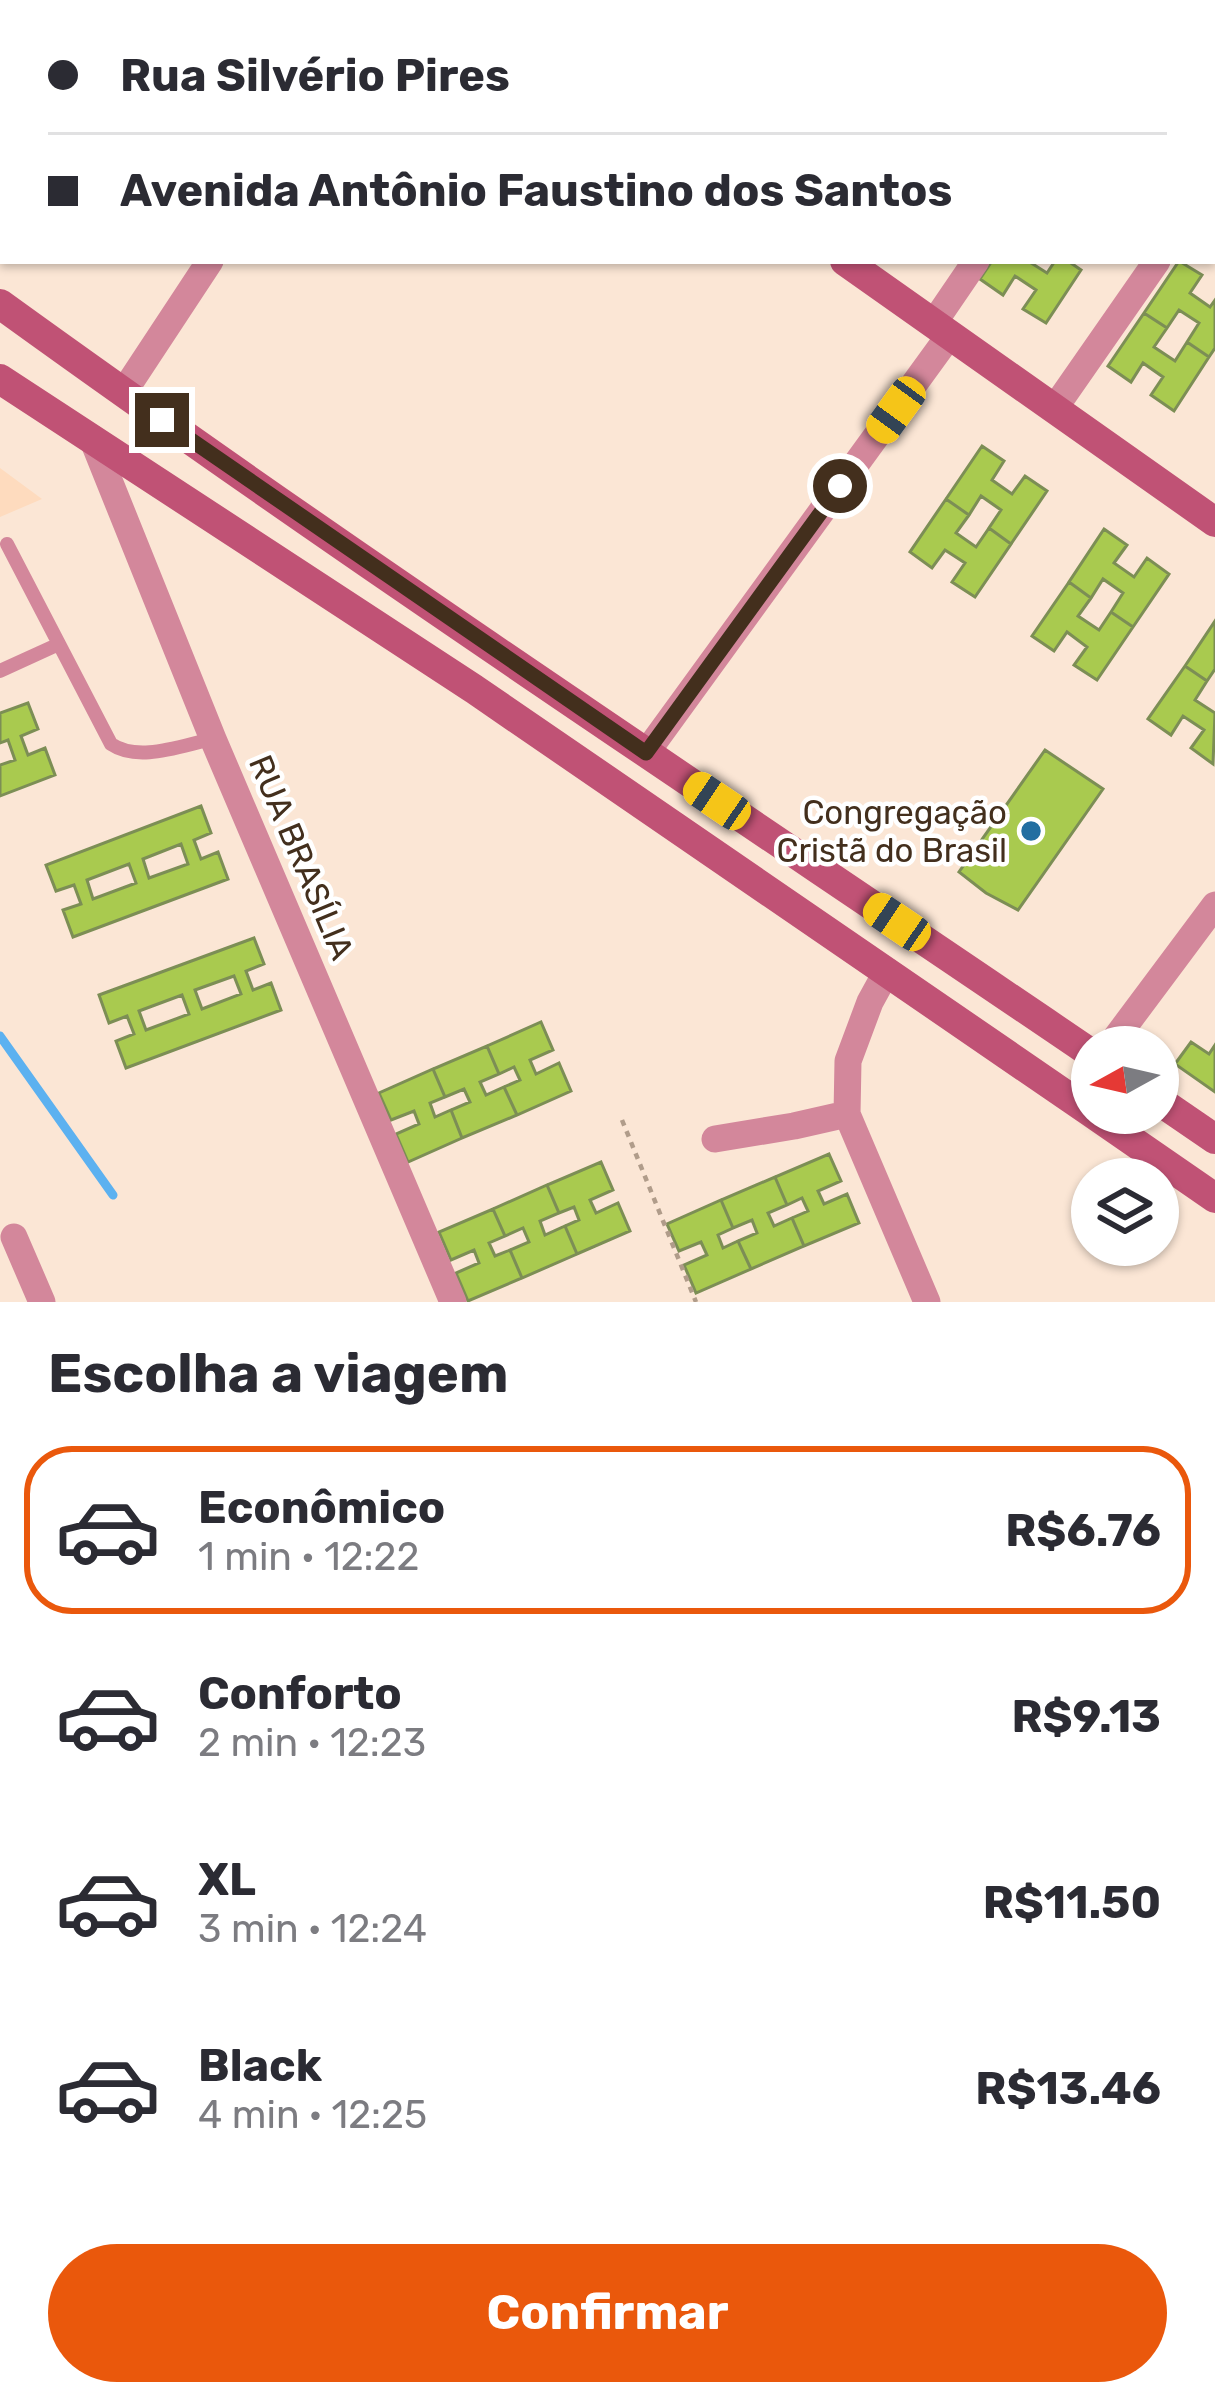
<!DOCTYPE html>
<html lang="pt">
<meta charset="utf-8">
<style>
body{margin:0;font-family:Rubik,sans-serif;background:#f7f7f7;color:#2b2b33;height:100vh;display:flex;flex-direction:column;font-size:45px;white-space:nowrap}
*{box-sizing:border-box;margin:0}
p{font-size:39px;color:#7c7c81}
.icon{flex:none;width:66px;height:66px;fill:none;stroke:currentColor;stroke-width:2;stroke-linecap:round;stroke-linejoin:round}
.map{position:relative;height:1302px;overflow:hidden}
.details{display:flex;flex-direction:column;background:#fff;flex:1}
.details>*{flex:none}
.guide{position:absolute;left:0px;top:0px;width:1215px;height:264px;box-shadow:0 3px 9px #0004;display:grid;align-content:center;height:264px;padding:0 48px;background:#fff}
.needle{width:78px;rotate:262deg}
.fabs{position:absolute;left:1071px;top:1026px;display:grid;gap:24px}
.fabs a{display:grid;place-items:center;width:108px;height:108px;border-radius:50%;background:#fff;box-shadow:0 3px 9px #0004;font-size:60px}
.end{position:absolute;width:54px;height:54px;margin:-27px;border:15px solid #432f1d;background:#fff;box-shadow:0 0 0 6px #fff}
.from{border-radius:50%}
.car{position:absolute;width:36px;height:72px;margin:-36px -18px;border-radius:15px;box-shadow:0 0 9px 3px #0007;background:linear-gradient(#f5c518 24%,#345 0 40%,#f5c518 0 76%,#345 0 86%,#f5c518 0)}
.guide b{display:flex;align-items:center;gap:42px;height:114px;font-size:45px}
.guide b+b{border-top:3px solid #e1e1e2}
.guide i{width:30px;height:30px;background:#2b2b33}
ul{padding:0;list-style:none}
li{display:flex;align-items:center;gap:36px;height:168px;margin:0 24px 18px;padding:0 24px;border:6px solid transparent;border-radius:48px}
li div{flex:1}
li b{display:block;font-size:45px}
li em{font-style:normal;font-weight:700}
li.on{border-color:#ea580c}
li>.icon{width:108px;height:108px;stroke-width:1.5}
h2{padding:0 48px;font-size:54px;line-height:144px}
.primary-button{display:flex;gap:24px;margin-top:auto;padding:24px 48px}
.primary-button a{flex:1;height:138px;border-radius:72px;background:#ea580c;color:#fff;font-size:48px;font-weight:700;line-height:138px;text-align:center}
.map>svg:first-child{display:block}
</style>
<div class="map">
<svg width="1215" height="1302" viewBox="0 0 1215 1302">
<rect width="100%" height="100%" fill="#fbe6d5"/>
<path fill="#fedbbe" d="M0 0H342L340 3H3V190L0 194Z
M0 468 42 499 0 517Z"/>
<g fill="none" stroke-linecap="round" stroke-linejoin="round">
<path stroke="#5cb1f0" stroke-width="9" d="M0 1036 113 1195"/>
</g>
<path fill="#a9ca4f" stroke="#7c8e55" stroke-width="3" fill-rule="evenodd" d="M103 0H155L159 3H101Z
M597 0H647L652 3H595Z
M867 0H914L918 3H871Z
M957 0H1003L1008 3H961Z
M1171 0H1215V21L1212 19V3H1169Z
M992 261H1028L1047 273 1055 261H1068L1081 270 1046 323 1023 309 1036 290 1015 276 1003 295 980 279Z
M1179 261 1202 275 1190 293 1210 307 1215 300V348L1209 357 1187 342 1199 323 1179 310 1167 328 1144 313Z
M1144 313 1167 328 1154 347 1175 361 1187 342 1209 357 1174 411 1151 395 1163 377 1143 363 1131 382 1108 366Z
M982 446 1004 461 992 480 1012 494 1025 476 1047 491 1011 544 989 528 1001 510 981 496 969 515 946 499Z
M946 499 969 515 956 533 976 547 989 528 1011 544 975 597 952 582 965 563 945 550 932 568 910 552Z
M1104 529 1127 545 1114 563 1134 577 1147 558 1169 574 1133 627 1111 612 1123 593 1103 579 1091 598 1069 582Z
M1069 582 1091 598 1078 616 1099 630 1111 612 1133 627 1097 680 1074 665 1087 647 1067 632 1054 651 1032 636Z
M1215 621V669L1207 681 1185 666Z
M1185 666 1207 681 1195 700 1215 713 1213 764 1191 748 1204 730 1183 716 1171 735 1148 719Z
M28 703 38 729 21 736 28 755 45 748 55 775 0 796V765L15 760 8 740 0 743V713Z
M1045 750 1103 789 1018 910 986 893 959 872Z
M201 806 211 833 194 840 201 859 218 852 228 879 73 937 63 910 81 904 74 885 56 891 46 865ZM181 844 188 864 149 878 143 859ZM129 864 136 883 93 899 87 880Z
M254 938 264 964 246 971 253 990 271 983 281 1010 126 1068 116 1041 134 1034 127 1016 109 1023 99 995ZM234 976 241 994 202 1009 195 990ZM182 995 189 1014 146 1030 139 1011Z
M541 1022 553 1050 530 1060 536 1074 559 1063 571 1091 517 1115 504 1087 520 1080 514 1067 499 1074 487 1046Z
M1191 1042 1209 1054 1215 1045V1092L1175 1064Z
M487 1046 499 1074 480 1082 486 1095 504 1087 517 1115 462 1138 451 1110 470 1102 464 1089 445 1097 433 1069Z
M433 1069 445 1097 430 1103 435 1117 451 1110 462 1138 408 1162 396 1134 419 1124 414 1111 391 1120 379 1093Z
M829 1154 841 1181 818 1191 824 1204 847 1194 859 1223 804 1246 792 1218 808 1211 802 1198 787 1205 775 1177Z
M601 1162 613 1190 590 1200 596 1213 618 1203 630 1231 577 1254 565 1226 579 1220 574 1207 559 1213 547 1185Z
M775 1177 787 1205 768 1213 774 1226 792 1218 804 1246 751 1269 738 1241 757 1233 752 1220 733 1228 721 1200Z
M547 1185 559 1213 540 1221 545 1235 565 1226 577 1254 522 1278 510 1250 529 1242 523 1228 505 1236 493 1209Z
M721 1200 733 1228 718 1235 723 1248 738 1241 751 1269 696 1293 684 1265 707 1255 701 1242 679 1251 667 1224Z
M493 1209 505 1236 489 1243 495 1256 510 1250 522 1278 468 1301 456 1273 479 1263 474 1250 451 1260 439 1232Z"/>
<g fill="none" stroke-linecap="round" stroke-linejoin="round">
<path stroke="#b09c8a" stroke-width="4.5" stroke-dasharray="6 6" stroke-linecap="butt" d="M622 1120 696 1302"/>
<path stroke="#d3879b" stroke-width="14" d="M7 544 111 744C139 763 182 745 213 739
M0 671 59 644"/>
<path stroke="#d3879b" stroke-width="27" d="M380 3 382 0
M780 3 782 0
M1153 3 1155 0
M1212 182 1215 178
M933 324 976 261
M123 393 210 261
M1054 409 1157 261
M92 438 213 739 453 1302
M646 753 949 336
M887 971 870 1002 848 1061 847 1114 927 1302
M1109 1047 1215 905
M715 1139 794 1126 847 1114
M14 1237 42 1302"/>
<path stroke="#c05275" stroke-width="30" d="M470 0 475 3
M845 261 1215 522
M0 304C358 563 727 806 1092 1054
M0 379 474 689 1092 1113
M1158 1100 1215 1139
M1092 1113 1215 1198"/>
</g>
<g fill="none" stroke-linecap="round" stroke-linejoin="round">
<path stroke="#432f1d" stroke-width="15" d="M162 420 646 753 840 486"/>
</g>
<circle fill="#226ea1" stroke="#fff" stroke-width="4.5" cx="1031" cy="831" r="12"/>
<g text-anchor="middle" stroke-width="9" stroke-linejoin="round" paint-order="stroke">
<g font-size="33" fill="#432f1d" stroke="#fff" text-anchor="end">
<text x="1007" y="824">Congregação<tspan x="1007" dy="38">Cristã do Brasil</tspan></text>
</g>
<g font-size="33" fill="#432f1d" stroke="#fff">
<text transform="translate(302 857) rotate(67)" y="12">RUA BRASÍLIA</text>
</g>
</g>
</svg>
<div class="fabs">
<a><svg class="needle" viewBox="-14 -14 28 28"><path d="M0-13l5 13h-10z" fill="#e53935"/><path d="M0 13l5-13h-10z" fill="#7c7c81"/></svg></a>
<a><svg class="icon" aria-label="layers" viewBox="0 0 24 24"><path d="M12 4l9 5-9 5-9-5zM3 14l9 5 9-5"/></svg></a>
</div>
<i class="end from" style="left:840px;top:486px"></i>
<i class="end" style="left:162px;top:420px"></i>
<i class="car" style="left:896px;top:410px;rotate:216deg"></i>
<i class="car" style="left:717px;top:801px;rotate:304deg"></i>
<i class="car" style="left:897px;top:922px;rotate:304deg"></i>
<div class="guide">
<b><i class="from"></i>Rua Silvério Pires</b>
<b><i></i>Avenida Antônio Faustino dos Santos</b>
</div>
</div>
<section class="details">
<h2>Escolha a viagem</h2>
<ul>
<li class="on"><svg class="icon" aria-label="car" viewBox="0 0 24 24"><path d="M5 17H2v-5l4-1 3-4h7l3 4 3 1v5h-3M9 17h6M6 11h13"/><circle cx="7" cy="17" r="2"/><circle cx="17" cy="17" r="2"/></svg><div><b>Econômico</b><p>1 min · 12:22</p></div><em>R$6.76</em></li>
<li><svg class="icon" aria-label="car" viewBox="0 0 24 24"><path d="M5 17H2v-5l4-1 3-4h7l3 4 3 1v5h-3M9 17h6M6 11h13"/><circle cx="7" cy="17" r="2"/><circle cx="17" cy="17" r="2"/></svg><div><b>Conforto</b><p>2 min · 12:23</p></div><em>R$9.13</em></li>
<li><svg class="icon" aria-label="car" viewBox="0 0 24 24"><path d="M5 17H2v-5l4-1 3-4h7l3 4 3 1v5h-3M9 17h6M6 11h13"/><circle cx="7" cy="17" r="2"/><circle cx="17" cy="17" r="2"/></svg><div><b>XL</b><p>3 min · 12:24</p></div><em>R$11.50</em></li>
<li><svg class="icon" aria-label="car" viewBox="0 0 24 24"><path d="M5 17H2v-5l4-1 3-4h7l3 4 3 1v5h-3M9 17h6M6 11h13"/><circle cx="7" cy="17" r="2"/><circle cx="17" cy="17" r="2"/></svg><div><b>Black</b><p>4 min · 12:25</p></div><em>R$13.46</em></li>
</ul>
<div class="primary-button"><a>Confirmar</a></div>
</section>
